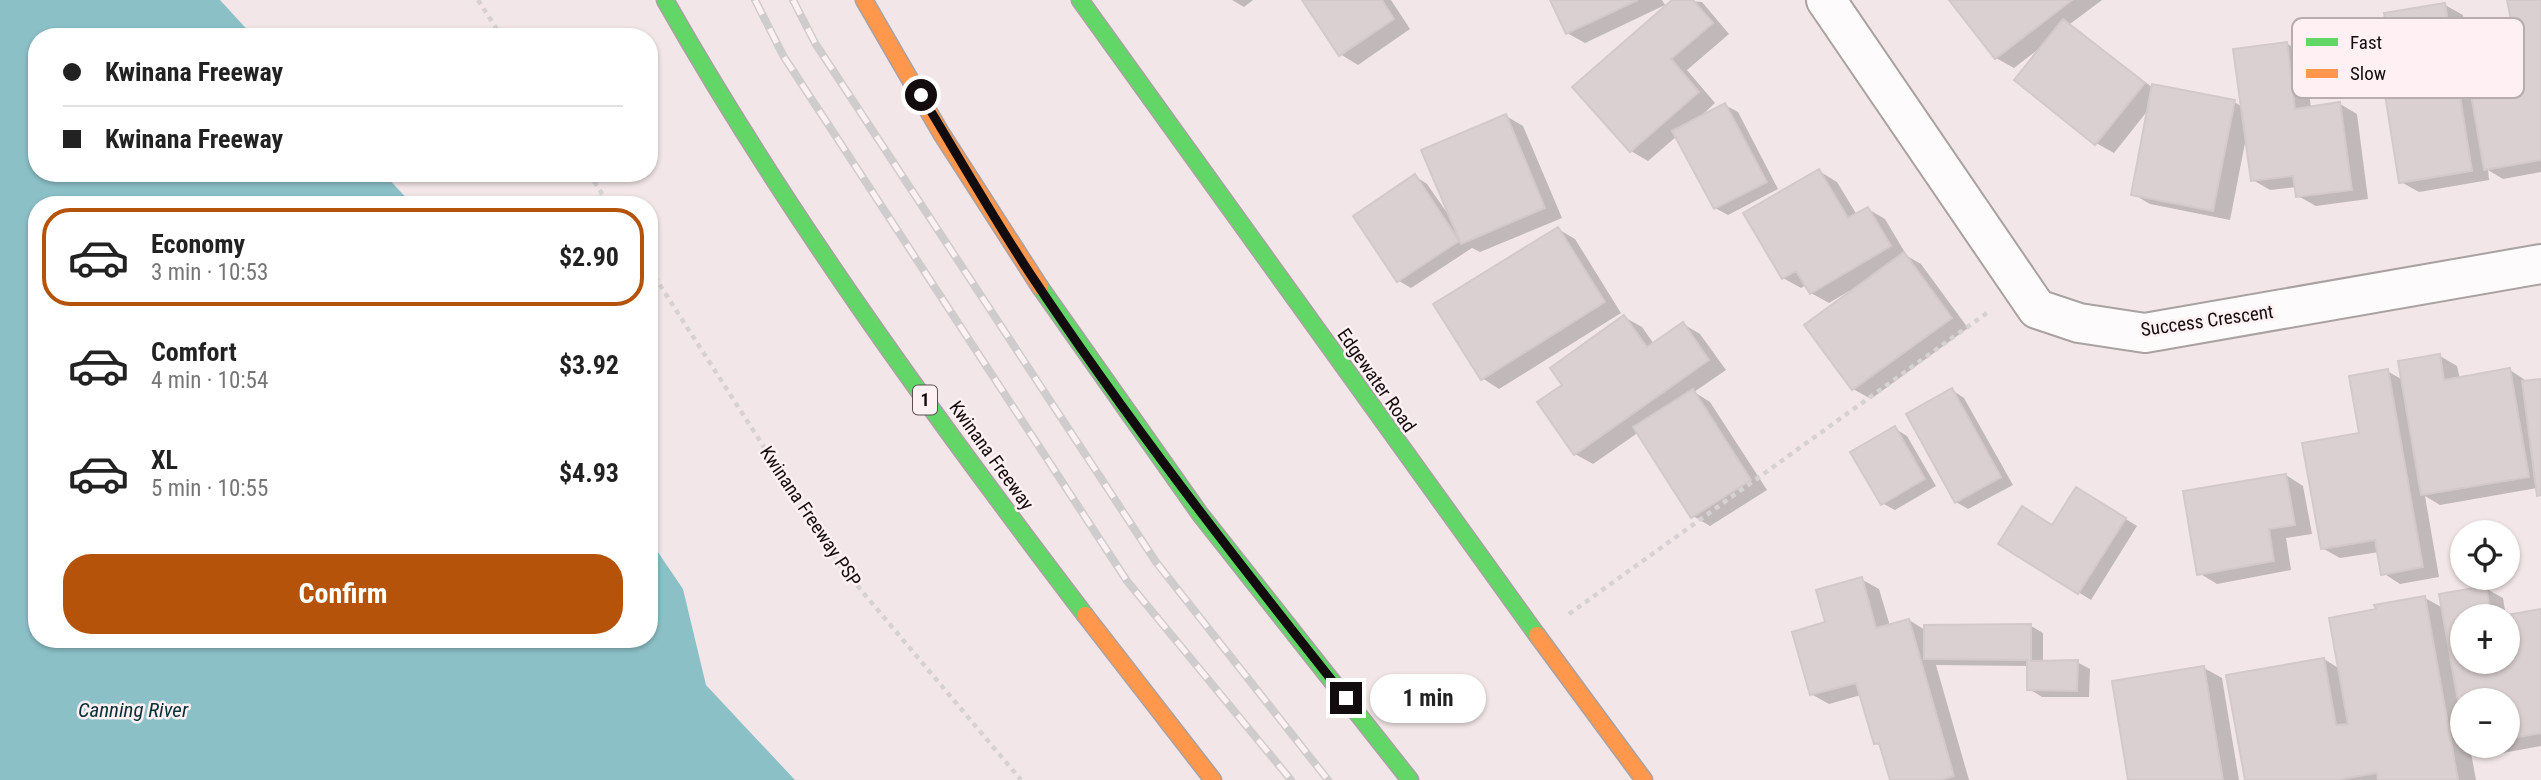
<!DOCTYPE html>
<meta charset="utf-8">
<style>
body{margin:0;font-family:"Roboto Condensed",sans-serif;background:#f2f2f2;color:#222;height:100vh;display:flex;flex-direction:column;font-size:26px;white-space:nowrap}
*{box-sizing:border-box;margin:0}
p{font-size:23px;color:#767676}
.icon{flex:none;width:38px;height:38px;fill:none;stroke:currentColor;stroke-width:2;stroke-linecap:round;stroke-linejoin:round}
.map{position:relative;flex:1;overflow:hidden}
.panel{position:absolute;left:28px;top:196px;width:630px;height:452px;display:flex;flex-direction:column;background:#fff;border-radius:28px;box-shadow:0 2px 5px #0004}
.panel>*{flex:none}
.hud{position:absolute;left:28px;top:28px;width:630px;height:154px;border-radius:28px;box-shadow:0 2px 5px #0004;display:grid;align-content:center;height:154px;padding:0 35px;background:#fff}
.fabs{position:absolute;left:2450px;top:520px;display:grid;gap:14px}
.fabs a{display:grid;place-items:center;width:70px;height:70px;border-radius:50%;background:#fff;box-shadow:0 2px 5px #0004;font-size:35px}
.end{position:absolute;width:32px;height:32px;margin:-16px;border:9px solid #130c0e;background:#fff;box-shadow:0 0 0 4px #fff}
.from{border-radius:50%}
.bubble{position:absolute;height:49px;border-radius:24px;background:#fff;box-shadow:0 2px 5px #0004;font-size:23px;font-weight:700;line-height:49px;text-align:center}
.hud b{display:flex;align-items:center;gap:24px;height:66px;font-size:26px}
.hud b+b{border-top:2px solid #e0e0e0}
.hud i{width:18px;height:18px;background:#222}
ul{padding:12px 0 0;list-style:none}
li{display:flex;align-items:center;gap:21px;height:98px;margin:0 14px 10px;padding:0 21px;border:4px solid transparent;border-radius:28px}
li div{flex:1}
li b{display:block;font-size:26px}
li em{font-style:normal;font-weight:700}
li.on{border-color:#b45309}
li>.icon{width:63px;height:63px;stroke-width:1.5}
.cta{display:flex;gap:14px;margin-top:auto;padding:14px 35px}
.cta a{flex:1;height:80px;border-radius:28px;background:#b45309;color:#fff;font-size:28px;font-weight:700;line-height:80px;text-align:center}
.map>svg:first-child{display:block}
</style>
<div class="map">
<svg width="2541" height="780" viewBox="0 0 2541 780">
<rect width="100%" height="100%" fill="#f2e6e8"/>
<path fill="#8cc0c7" d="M0 0H220L254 37H37V173H383L413 205H37V639H649V539L683 589 706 685 795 780H0Z"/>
<path fill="#0003" fill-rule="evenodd" d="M1232 0H1253L1244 7Z
M1304 0H1391L1410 29 1358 65 1340 54Z
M1552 0H1662L1665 5 1585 43 1567 33Z
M1674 0 1702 2 1729 34 1687 70 1715 103 1700 117 1725 105 1738 112 1778 189 1728 215 1715 208 1677 136 1648 161 1631 151Z
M1951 0H2102L2070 24 2153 88 2234 102 2243 107 2286 43 2304 54 2311 108 2340 104 2357 114 2368 199 2316 206 2298 196 2297 187 2270 190 2253 180 2246 138 2230 220 2150 204 2133 194 2149 109 2114 153 2096 143 2040 48 2014 68 1996 58Z
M2509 0H2541V172L2503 179 2488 170 2489 180 2419 192 2401 182 2393 57 2445 5 2463 15 2465 30 2513 22Z
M1506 116 1523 126 1562 218 1480 252 1472 248 1411 288 1399 281 1355 216 1415 176 1427 184 1450 217Z
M1819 171 1837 182 1857 215 1868 209 1885 219 1907 256 1921 264 1968 328 1871 399 1853 389 1849 291 1829 303 1811 293 1806 285 1801 288 1783 278Z
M1558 229 1575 239 1621 313 1499 389 1482 378Z
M1624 317 1642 327 1654 344 1683 324 1700 334 1726 370 1694 392 1710 402 1767 490 1710 526 1693 516 1639 432 1593 464 1575 454 1564 385Z
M2440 356 2457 366 2460 379 2510 370 2528 382 2541 380V496L2537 488 2440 505 2425 496 2439 577 2400 584 2383 573 2379 552 2340 558 2322 548 2361 434 2387 371 2403 380Z
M1952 390 1964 398 2013 485 1968 509 1956 502Z
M1894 428 1907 436 1936 486 1895 510 1882 503Z
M2286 475 2303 486 2312 534 2286 538 2291 570 2217 584 2199 573Z
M2089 496 2137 526 2091 600 2000 543 2053 527Z
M1861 579 1879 589 1890 626 1909 620 1925 630 2031 626 2043 633V662H2077L2090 669 2089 697H2042L2029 689V666L1936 665 1969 780H1892L1882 747 1875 743 1861 695 1829 704 1811 694 1827 623Z
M2485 588 2503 598 2506 616H2462V662H2508V616L2541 611V746L2486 756 2470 747 2476 780H2247L2324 659 2340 669 2378 611 2425 598 2443 608ZM2462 700H2508V746H2462Z
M2204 668 2222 678 2239 780H2130Z"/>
<path fill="#dacfd1" stroke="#d3c9cb" stroke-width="2" d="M1302 0H1382L1394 19 1339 56Z
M1550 0H1638L1566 34Z
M1672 0H1693L1713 23 1671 59 1699 92 1630 152 1572 87Z
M1949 0H2072L1995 59Z
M2507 0H2541V160L2484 170 2460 30 2511 20Z
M2445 3 2472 171 2399 183 2379 57 2391 56 2384 13Z
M2063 19 2145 83 2095 145 2014 80Z
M2287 42 2295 109 2340 102 2352 190 2296 197 2293 176 2251 181 2233 49Z
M2152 84 2235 100 2213 211 2131 195Z
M1725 103 1767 182 1714 209 1672 131Z
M1506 114 1545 208 1461 244 1421 150Z
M1819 169 1848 218 1868 207 1891 246 1810 294 1796 271 1782 279 1743 213Z
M1415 174 1459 241 1397 282 1353 216Z
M1558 227 1605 302 1481 380 1433 304Z
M1904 252 1952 318 1852 390 1804 325Z
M1624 315 1647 347 1683 322 1709 360 1574 455 1537 402 1562 385 1550 368Z
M2440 354 2444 380 2510 368 2529 477 2421 495 2398 361Z
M2388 369 2423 567 2381 575 2375 540 2321 549 2302 443 2359 433 2349 376Z
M2541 379V495L2537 496 2522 381Z
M1952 388 2001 477 1955 503 1906 414Z
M1693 389 1751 480 1691 518 1633 427Z
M1895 426 1925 479 1881 505 1850 452Z
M2286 474 2295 525 2269 529 2274 561 2197 575 2183 491Z
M2076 487 2126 518 2078 594 1998 544 2022 506 2052 525Z
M1862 577 1876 628 1909 619 1954 776 1941 780H1890L1879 743 1874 744 1856 683 1810 695 1792 632 1825 622 1816 590Z
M2486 586 2491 616H2462V662H2508V616H2501L2541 609V733L2508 739V700H2462V724L2439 594Z
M2425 596 2458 780H2378L2377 773 2336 780H2245L2226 675 2324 658 2336 725 2348 724 2329 618 2376 609 2374 605Z
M2031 624V661L2078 660 2077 691 2027 690V660L1924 659V625Z
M2204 666 2223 780H2128L2112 681Z"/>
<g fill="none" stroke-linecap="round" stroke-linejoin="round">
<defs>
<path id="street" d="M1826 0 2037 309 2079 323 2145 333 2541 264"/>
<path id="fast" d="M665 0C787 215 935 418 1085 615
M1080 0 1537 635
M1040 287 1200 514 1410 780"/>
<path id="slow" d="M864 0 941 133 1040 287
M1085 615 1213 780
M1537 635 1644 780"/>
</defs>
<use href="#street" stroke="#a9a1a2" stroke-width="42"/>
<use href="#fast" stroke="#a9a1a2" stroke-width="19"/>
<use href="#slow" stroke="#a9a1a2" stroke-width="19"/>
<path stroke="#d6d2d3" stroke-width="4.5" stroke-dasharray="5 5" stroke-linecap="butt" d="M478 0 502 37
M589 173 609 205
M649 268 839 564 1021 780
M1569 614 1991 310"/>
<use href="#street" stroke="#fdfbfc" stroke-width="38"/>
<use href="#fast" stroke="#63d668" stroke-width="16"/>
<use href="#slow" stroke="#ff974d" stroke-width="16"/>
<defs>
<path id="rail" d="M755 0 784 57 1127 581 1291 780
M793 0 815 43 1156 562 1328 780"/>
</defs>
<use href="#rail" stroke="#cfcccd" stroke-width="8"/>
<use href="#rail" stroke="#fef0f3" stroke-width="5" stroke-dasharray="16" stroke-linecap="butt"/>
</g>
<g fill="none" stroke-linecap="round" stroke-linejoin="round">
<path stroke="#130c0e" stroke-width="9" d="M921 95C957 154 991 214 1029 272 1127 420 1236 560 1346 698"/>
</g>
<g text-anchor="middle" stroke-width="5" stroke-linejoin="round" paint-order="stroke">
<rect fill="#fef0f3" stroke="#5a5053" stroke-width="2" x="913" y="385.5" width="24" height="29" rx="5"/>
<g font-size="18" font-weight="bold" fill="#130c0e">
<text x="925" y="406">1</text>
</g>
<g font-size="19" fill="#130c0e" stroke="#fef0f3">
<text transform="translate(2207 320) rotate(-8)" y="7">Success Crescent</text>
<text transform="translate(1377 380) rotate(55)" y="7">Edgewater Road</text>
<text transform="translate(992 455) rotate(54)" y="7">Kwinana Freeway</text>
<text transform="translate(811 516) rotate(56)" y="7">Kwinana Freeway PSP</text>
</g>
<g font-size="21" font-style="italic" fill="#072f34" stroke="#fef0f3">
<text x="133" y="717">Canning River</text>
</g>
</g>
<rect x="2292" y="18" width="232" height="80" rx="10" fill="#fef0f3" stroke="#b8acae" stroke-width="2"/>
<rect x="2306" y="38" width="32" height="8" fill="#63d668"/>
<rect x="2306" y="69" width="32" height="9" fill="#ff974d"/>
<g font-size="19" fill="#130c0e">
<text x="2350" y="49">Fast</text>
<text x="2350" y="80">Slow</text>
</g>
</svg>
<div class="fabs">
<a><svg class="icon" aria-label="locate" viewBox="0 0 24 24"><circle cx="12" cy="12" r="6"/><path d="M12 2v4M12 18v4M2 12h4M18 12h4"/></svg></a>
<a>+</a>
<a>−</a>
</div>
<i class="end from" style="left:921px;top:95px"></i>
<i class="end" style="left:1346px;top:698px"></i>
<div class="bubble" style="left:1370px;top:674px;width:116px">1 min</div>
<div class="hud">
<b><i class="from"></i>Kwinana Freeway</b>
<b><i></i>Kwinana Freeway</b>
</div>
<section class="panel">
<ul>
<li class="on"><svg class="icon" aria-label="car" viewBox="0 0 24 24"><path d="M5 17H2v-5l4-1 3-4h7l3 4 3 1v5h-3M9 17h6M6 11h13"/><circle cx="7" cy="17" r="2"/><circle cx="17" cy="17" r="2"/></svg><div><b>Economy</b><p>3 min · 10:53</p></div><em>$2.90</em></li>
<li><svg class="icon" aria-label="car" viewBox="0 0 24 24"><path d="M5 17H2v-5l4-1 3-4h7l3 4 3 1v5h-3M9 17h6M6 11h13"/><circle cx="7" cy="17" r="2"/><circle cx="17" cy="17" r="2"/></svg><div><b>Comfort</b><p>4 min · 10:54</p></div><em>$3.92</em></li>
<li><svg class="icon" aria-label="car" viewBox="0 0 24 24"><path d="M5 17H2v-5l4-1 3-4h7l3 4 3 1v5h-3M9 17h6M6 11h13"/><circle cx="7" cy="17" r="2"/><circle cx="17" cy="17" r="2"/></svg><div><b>XL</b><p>5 min · 10:55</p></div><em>$4.93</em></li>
</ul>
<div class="cta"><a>Confirm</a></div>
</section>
</div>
